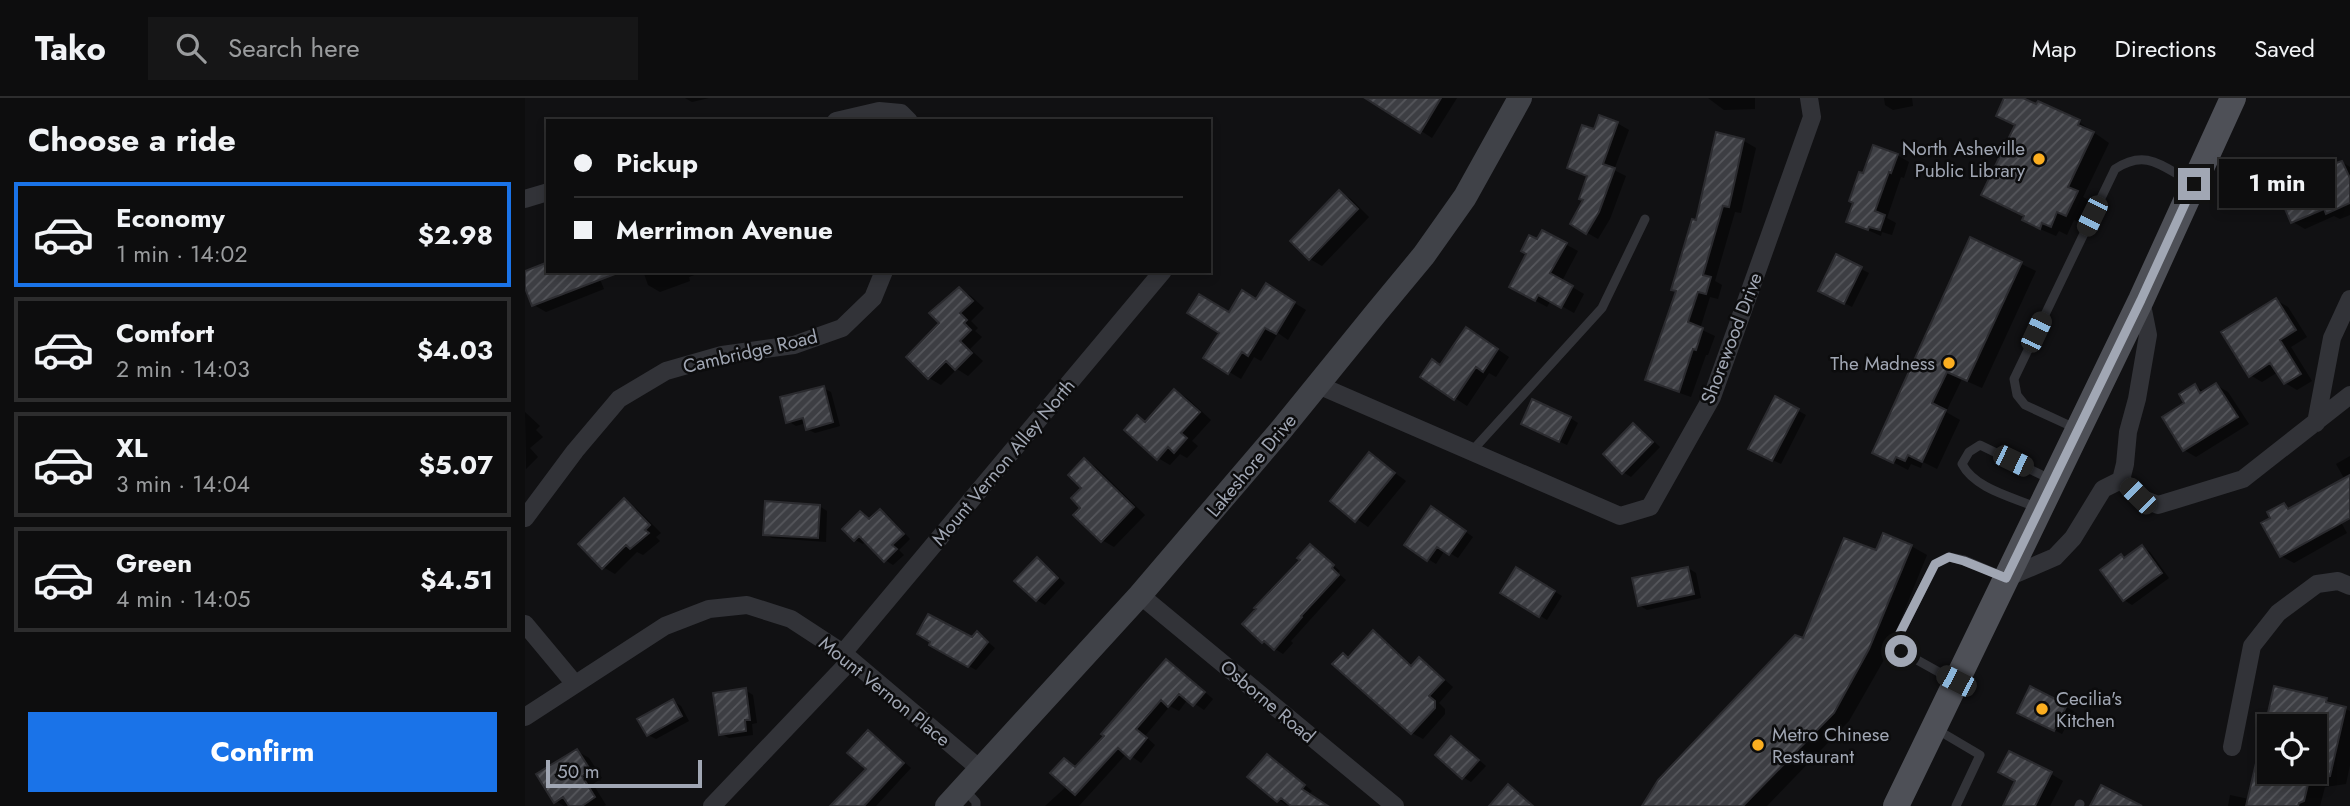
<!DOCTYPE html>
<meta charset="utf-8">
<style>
body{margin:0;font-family:Jost,sans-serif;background:#161617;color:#f1f3f6;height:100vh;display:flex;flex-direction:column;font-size:26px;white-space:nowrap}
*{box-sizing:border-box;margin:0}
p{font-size:23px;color:#9a9c9e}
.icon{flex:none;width:38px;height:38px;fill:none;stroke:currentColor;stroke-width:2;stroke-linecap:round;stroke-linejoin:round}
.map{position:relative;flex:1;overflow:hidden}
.details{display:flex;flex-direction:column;background:#0d0d0e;width:525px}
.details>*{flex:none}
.banner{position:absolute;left:21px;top:21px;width:665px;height:154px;border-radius:0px;box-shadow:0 4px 10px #0003,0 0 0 2px #2d2d2e;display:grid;align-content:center;height:154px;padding:0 28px;background:#0d0d0e}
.buttons{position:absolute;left:1732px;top:616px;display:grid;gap:14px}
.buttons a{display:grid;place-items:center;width:70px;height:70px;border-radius:0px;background:#0d0d0e;box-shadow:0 4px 10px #0003,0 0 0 2px #2d2d2e;font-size:35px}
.scale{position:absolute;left:21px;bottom:18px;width:156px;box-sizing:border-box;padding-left:7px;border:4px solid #a1a7b4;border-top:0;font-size:19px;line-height:24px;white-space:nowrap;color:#a1a7b4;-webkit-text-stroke:5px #0c0c0d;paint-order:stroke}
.end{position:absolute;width:32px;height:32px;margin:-16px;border:9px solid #a1a7b4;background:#111;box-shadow:0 0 0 4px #111}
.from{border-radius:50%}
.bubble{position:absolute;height:49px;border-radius:0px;background:#0d0d0e;box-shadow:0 4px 10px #0003,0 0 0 2px #2d2d2e;font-size:23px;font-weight:700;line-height:49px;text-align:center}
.car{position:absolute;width:21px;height:42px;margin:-21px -10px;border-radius:9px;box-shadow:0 0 5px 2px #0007;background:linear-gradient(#222 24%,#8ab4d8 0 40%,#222 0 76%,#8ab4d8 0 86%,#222 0)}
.banner b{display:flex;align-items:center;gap:24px;height:66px;font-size:26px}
.banner b+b{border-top:2px solid #2d2d2e}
.banner i{width:18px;height:18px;background:#f1f3f6}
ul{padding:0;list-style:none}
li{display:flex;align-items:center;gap:21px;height:105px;margin:0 14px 10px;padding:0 14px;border:4px solid #2d2d2e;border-radius:0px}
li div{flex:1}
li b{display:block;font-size:26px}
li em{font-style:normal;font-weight:700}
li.active{border-color:#1a73e8}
li>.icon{width:63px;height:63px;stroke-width:1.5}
h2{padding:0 28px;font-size:32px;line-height:84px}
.action{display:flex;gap:14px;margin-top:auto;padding:14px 28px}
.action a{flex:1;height:80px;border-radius:0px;background:#1a73e8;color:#fff;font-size:28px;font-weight:700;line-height:80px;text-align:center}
header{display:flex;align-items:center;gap:42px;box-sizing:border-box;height:98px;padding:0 35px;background:#0d0d0e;border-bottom:2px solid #2d2d2e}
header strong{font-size:33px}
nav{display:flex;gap:38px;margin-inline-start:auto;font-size:24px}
.search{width:490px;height:63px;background:#161617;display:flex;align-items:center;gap:18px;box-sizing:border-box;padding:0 24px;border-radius:0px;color:#9a9c9e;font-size:26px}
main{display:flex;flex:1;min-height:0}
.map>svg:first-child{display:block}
</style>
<header>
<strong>Tako</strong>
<div class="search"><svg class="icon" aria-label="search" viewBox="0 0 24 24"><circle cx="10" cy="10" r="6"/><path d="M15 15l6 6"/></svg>Search here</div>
<nav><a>Map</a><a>Directions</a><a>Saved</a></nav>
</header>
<main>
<section class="details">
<h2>Choose a ride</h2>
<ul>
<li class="active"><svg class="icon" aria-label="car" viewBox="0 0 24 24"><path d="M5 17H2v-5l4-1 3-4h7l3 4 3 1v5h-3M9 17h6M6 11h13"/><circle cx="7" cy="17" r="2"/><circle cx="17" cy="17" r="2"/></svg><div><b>Economy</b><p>1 min · 14:02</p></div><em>$2.98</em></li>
<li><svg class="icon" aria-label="car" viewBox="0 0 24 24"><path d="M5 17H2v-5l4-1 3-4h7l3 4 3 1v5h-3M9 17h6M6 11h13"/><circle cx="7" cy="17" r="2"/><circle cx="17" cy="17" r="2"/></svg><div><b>Comfort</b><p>2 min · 14:03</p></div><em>$4.03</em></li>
<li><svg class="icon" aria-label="car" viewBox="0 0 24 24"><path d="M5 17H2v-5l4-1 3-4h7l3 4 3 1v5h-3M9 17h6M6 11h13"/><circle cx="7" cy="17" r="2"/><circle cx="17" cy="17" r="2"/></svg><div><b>XL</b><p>3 min · 14:04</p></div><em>$5.07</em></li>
<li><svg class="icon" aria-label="car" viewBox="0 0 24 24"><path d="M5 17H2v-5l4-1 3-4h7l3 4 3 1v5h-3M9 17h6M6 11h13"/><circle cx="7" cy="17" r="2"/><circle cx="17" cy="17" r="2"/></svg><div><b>Green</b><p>4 min · 14:05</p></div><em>$4.51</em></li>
</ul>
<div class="action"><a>Confirm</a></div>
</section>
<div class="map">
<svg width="1825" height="708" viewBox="0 0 1825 708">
<defs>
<pattern id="building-hatch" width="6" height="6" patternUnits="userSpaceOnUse" patternTransform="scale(1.75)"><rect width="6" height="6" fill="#3d3e43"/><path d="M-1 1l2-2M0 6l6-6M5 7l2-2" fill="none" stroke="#56575c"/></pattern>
</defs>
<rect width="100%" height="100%" fill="#111113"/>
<path fill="#0007" fill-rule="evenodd" d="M160 0H184L167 4Z
M846 0H932L907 40Z
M1183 0H1230V11L1199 12Z
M1359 0H1387L1388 8 1368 12 1360 7Z
M1481 0H1494L1512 9 1514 5 1554 24 1584 45 1558 99 1568 104 1557 126 1549 122 1542 137 1534 133 1531 138 1515 131 1501 118 1491 28 1473 17Z
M1092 25 1104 32 1089 72 1101 78 1085 121 1073 141 1047 126 1060 102 1064 79 1044 69 1070 33Z
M1192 37 1219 43 1231 50 1216 115 1210 114 1190 183 1197 187 1193 201 1185 199 1175 231 1190 238 1183 257H1181L1166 299 1135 288 1122 281 1152 194 1172 124Z
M1372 57 1384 64 1379 80 1376 79 1362 120 1371 125 1367 137 1357 134 1356 138 1323 123 1339 77Z
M1817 64 1825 69V117L1815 121 1809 118 1780 131 1768 124Z
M814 94 826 101 844 119 797 168 785 161Z
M1018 134 1053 153 1037 183 1059 196 1049 215 1026 202 1022 209 986 189Z
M1446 142 1511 173 1457 290 1437 281 1421 314 1435 322 1412 371 1398 364 1396 370 1386 366 1383 372 1364 362Z
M1336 171 1344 175 1327 209 1303 197Z
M23 173H72L73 178 77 176 75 173H82L83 176 74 179 79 191 21 214 9 207 0 185V174Z
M118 173H181L164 179 165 183 135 194 123 187Z
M742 188 781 212 763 242 753 235 736 263 729 259 716 281 681 260 732 203Z
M434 191 446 198 459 210 446 223 453 230 450 233 457 239 445 251 458 263 443 278 432 271 416 287 404 280Z
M1751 202 1763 209 1782 239 1766 249 1787 283 1772 292 1760 285 1753 274 1737 284 1725 277Z
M953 238 984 259 971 279 964 275 942 308 898 279 916 268Z
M1691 287 1703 294 1724 326 1671 359 1659 352 1661 306 1670 288 1680 294Z
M298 290 306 294 315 328 290 335 282 331 281 325 271 328 263 323Z
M650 293 662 300 686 322 667 343 673 348 662 360 655 356 645 367 633 360 602 332 613 319 622 325Z
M1251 301 1281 317 1256 366 1233 355Z
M0 314 15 328 11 332 18 339 5 350 13 359 1 371Z
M1045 320 1053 325 1042 347 1006 330Z
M1109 327 1117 332 1135 349 1106 379 1098 374Z
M844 356 881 383 843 429 807 403Z
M1825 358V409L1812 417 1822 435 1769 465 1756 458 1748 420 1759 407 1766 411 1820 382 1811 366Z
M559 362 571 369 620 417 589 449 577 442 557 410Z
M99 403 111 410 136 435 131 439 135 443 118 457 112 454 90 476 78 469Z
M294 408 302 413 301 444 247 440 239 436Z
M355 413 363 417 385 441 374 452 379 457 368 467 360 462 341 443 338 446 330 442 336 415 346 422Z
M914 415 948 439 933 460 920 452 911 466 903 461Z
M785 448 815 473 813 475 821 482 766 543 768 545 758 556 739 544 719 526 777 462Z
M1386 448 1402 457 1360 560 1324 623 1242 708H1119L1279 542 1352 455Z
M1617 449 1625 454 1644 480 1607 507 1599 502 1596 458 1601 461Z
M512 461 520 466 540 485 520 507 512 502Z
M1163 470 1171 475 1176 500 1122 512 1114 507Z
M992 471 1037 498 1022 522 977 494Z
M452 535 470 550 451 572 406 547 447 541Z
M848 535 858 540 888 568 894 562 904 568 928 589 914 605 920 611V616L898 641 887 635 810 566 818 557 824 561Z
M650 569 688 601 679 612 663 601 654 613 645 608 620 638 630 647 616 665 602 655 554 708H520L542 688 540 662 552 670Z
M1751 590 1802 602 1825 613V667L1821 686 1800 689 1795 708H1703L1705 697 1724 701ZM1745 628H1790V674H1745Z
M220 592 228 597 232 625 227 626 228 637 204 640 196 636Z
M148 603 156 608 164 623 131 641 123 637Z
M1541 609 1549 613 1537 636 1502 618Z
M344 634 351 639 386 670 351 708H307L343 671Z
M934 645 961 668 946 684 938 679Z
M52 653 64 660 77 680 68 686 81 707 79 708H39L31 703Z
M750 662 787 693 784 696 801 708H769L764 704 761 707 725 679Z
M1526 676 1538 683 1525 708H1480Z"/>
<path fill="url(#building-hatch)" stroke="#2b2b2f" stroke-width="2" d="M840 0H916L895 35Z
M1479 0H1498L1511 6 1513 3 1555 22 1553 27 1569 34 1543 89 1553 93 1541 118 1532 114 1526 129 1517 125 1515 131 1497 122 1499 118 1456 97 1490 27 1471 18Z
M1074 17 1093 24 1078 66 1090 70 1074 114 1061 136 1045 126 1058 102 1054 101 1062 78 1042 70 1057 27 1069 31Z
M1191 34 1219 41 1204 109 1198 108 1178 177 1186 179 1181 196 1173 194 1163 224 1178 230 1171 252 1168 251 1154 294 1120 282 1151 193 1146 192 1167 121 1171 122Z
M1348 47 1373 56 1366 75 1364 74 1350 113 1360 117 1355 132 1344 129 1343 132 1321 124 1328 105 1324 103 1334 74 1338 75Z
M1817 63 1825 80V105L1801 116 1799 111 1766 125 1752 92 1791 75 1790 72Z
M814 92 833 111 784 162 765 143Z
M1017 132 1042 145 1025 175 1048 188 1036 210 1013 197 1010 203 984 189 1001 156 996 153 1004 137 1012 141Z
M1445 139 1497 164 1442 283 1422 274 1407 305 1421 312 1397 364 1383 357 1380 363 1371 359 1368 365 1347 355Z
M1311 156 1337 169 1319 206 1293 193Z
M23 164V173L95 174 7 208 0 190V173Z
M741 185 770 204 751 236 740 230 723 258 717 254 703 276 678 260 694 235 662 215 674 196 704 214 717 192 731 201Z
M434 189 448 203 435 215 442 222 439 225 446 232 435 243 447 255 430 272 421 263 403 281 381 259 414 225 404 215Z
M1751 200 1771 232 1755 242 1776 276 1759 286 1745 265 1724 279 1696 234Z
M941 229 973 251 958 274 951 269 929 302 895 279 907 261 915 267Z
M1691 285 1713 319 1658 353 1637 319 1659 305 1654 296 1670 286 1675 295Z
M299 288 308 324 281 332 278 320 261 325 255 299Z
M649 291 675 314 656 335 662 340 649 355 643 349 632 362 599 332 612 317 620 324Z
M1250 298 1274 311 1247 363 1223 351Z
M1007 301 1046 319 1034 344 996 326Z
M1108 325 1128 344 1097 376 1078 356Z
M844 354 870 375 830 424 805 403Z
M559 360 609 409 576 444 548 417 555 410 546 400 556 390 543 377Z
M1825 377V420L1755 459 1736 425 1745 420 1742 414 1759 405 1763 411Z
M99 400 125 427 120 432 124 435 105 451 101 447 77 471 53 446Z
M240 403 295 407 293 440 238 437Z
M906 408 941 433 924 457 912 449 902 463 879 447Z
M355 411 379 436 367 447 372 451 359 464 334 438 329 443 317 431 335 413 344 421Z
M1358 435 1387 447 1344 551 1309 615 1218 708H1117L1133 682 1270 537 1278 540 1319 440 1351 452Z
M785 446 809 467 807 470 814 477 776 518 777 519 749 552 739 543 737 545 717 526 731 511 729 510 775 462 772 460Z
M1617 447 1637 475 1598 503 1575 472 1596 456 1599 460Z
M512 459 533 480 511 503 489 483Z
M991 469 1030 493 1014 519 975 495Z
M1163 469 1169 496 1113 508 1107 480Z
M403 516 447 539 452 533 463 544 443 569 404 547 405 544 392 536Z
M848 532 886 568 894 559 919 582 904 598 910 603V610L886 636 807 566 818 555 823 560Z
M641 561 680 594 668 608 654 596 643 609 636 602 611 631 622 640 605 661 593 650 550 697 525 675 539 660 550 669 579 638 576 636Z
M1505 588 1542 607 1529 633 1492 615Z
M1749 588 1802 600 1801 604 1821 609 1805 678 1790 680V628H1740Z
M221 590 225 622H220L221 633 194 637 188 595Z
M148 601 157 618 122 638 112 621Z
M343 632 379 665 339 708H305L341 671 322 655Z
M1738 635 1745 636V674H1786L1779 703 1774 705 1773 708H1721Z
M926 638 954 662 937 681 910 657Z
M52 651 66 673 57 678 70 699 57 708H44L38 699 29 705 11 676Z
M1484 653 1527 674 1510 708H1478L1490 683 1473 674Z
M742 656 780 687 777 691 803 708H766L756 700 752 704 722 679Z
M983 686 1008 708H964Z
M1576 687 1617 708H1565Z"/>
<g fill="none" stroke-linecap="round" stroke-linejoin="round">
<path stroke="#323338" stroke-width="9" d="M1552 331 1500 307 1492 297 1489 281 1590 71C1622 50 1637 69 1668 85
M946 354 1077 210 1120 121
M1513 410C1488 399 1450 391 1437 366L1444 354 1455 347 1527 382
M1428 582 1376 553 1373 539 1410 466 1424 459 1439 462 1479 479
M1411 631 1455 657 1431 708
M439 691 451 704V708
M1554 708 1555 706"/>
<path stroke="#323338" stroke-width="18" d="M311 23 354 13 376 15 384 23
M0 101 23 94
M1616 202 1623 237 1612 301 1603 334 1600 366 1596 382 1613 399 1633 407 1718 381 1825 297
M793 287 1095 418 1125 409 1187 299 1287 19 1284 0
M1791 325 1807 240 1825 201
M0 420 50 353 94 301 141 273 197 257 269 247 317 230 348 200 359 173
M1481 480 1530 459 1548 440 1578 391 1596 382
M615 497 870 708
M0 526 50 586
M318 555 638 173
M0 619 140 528 184 511 222 507 266 521 318 555 455 671
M1707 649 1727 548 1753 515 1792 486 1813 483 1825 488
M187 708 326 562"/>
<path stroke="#404248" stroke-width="24" d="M422 708 615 497 756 332 851 215 899 157 940 99 995 0"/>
<path stroke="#4e5057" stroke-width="26" d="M1371 708 1616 202 1708 0"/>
</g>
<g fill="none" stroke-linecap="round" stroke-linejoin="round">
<path stroke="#a1a7b4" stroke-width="9" d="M1376 553 1373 539 1410 466 1424 459 1439 463 1481 480 1616 202 1669 86"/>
</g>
<g fill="#fbae20" stroke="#0c0c0d" stroke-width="2.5">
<circle cx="1514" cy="61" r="7"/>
<circle cx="1424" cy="265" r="7"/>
<circle cx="1517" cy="611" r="7"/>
<circle cx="1233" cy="647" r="7"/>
</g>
<g text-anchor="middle" stroke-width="5" stroke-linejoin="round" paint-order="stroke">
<g font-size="19" fill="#a1a7b4" stroke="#0c0c0d" text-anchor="end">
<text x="1500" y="57">North Asheville<tspan x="1500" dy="22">Public Library</tspan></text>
<text x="1410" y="272">The Madness</text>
<text x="1531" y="607" text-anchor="start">Cecilia's<tspan x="1531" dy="22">Kitchen</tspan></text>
<text x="1247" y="643" text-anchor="start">Metro Chinese<tspan x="1247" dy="22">Restaurant</tspan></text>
</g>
<g font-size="19" fill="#a1a7b4" stroke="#0c0c0d">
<text transform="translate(1206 240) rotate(-69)" y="7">Shorewood Drive</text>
<text transform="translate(225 253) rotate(-13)" y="7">Cambridge Road</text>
<text transform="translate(478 364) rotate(-50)" y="7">Mount Vernon Alley North</text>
<text transform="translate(726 367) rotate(-50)" y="7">Lakeshore Drive</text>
<text transform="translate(360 593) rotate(39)" y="7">Mount Vernon Place</text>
<text transform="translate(743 603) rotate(40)" y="7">Osborne Road</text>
</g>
</g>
</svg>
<div class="buttons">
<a><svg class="icon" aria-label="locate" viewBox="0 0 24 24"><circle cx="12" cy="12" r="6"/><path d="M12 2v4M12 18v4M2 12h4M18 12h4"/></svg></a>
</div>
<div class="scale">50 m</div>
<i class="end from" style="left:1376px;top:553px"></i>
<i class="end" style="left:1669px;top:86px"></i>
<div class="bubble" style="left:1694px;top:61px;width:116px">1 min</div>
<i class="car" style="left:1567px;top:118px;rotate:206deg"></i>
<i class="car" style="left:1511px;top:234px;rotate:25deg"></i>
<i class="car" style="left:1488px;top:363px;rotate:116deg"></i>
<i class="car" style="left:1613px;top:398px;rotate:315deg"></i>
<i class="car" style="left:1431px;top:583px;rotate:297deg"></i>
<div class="banner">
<b><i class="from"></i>Pickup</b>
<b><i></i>Merrimon Avenue</b>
</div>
</div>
</main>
